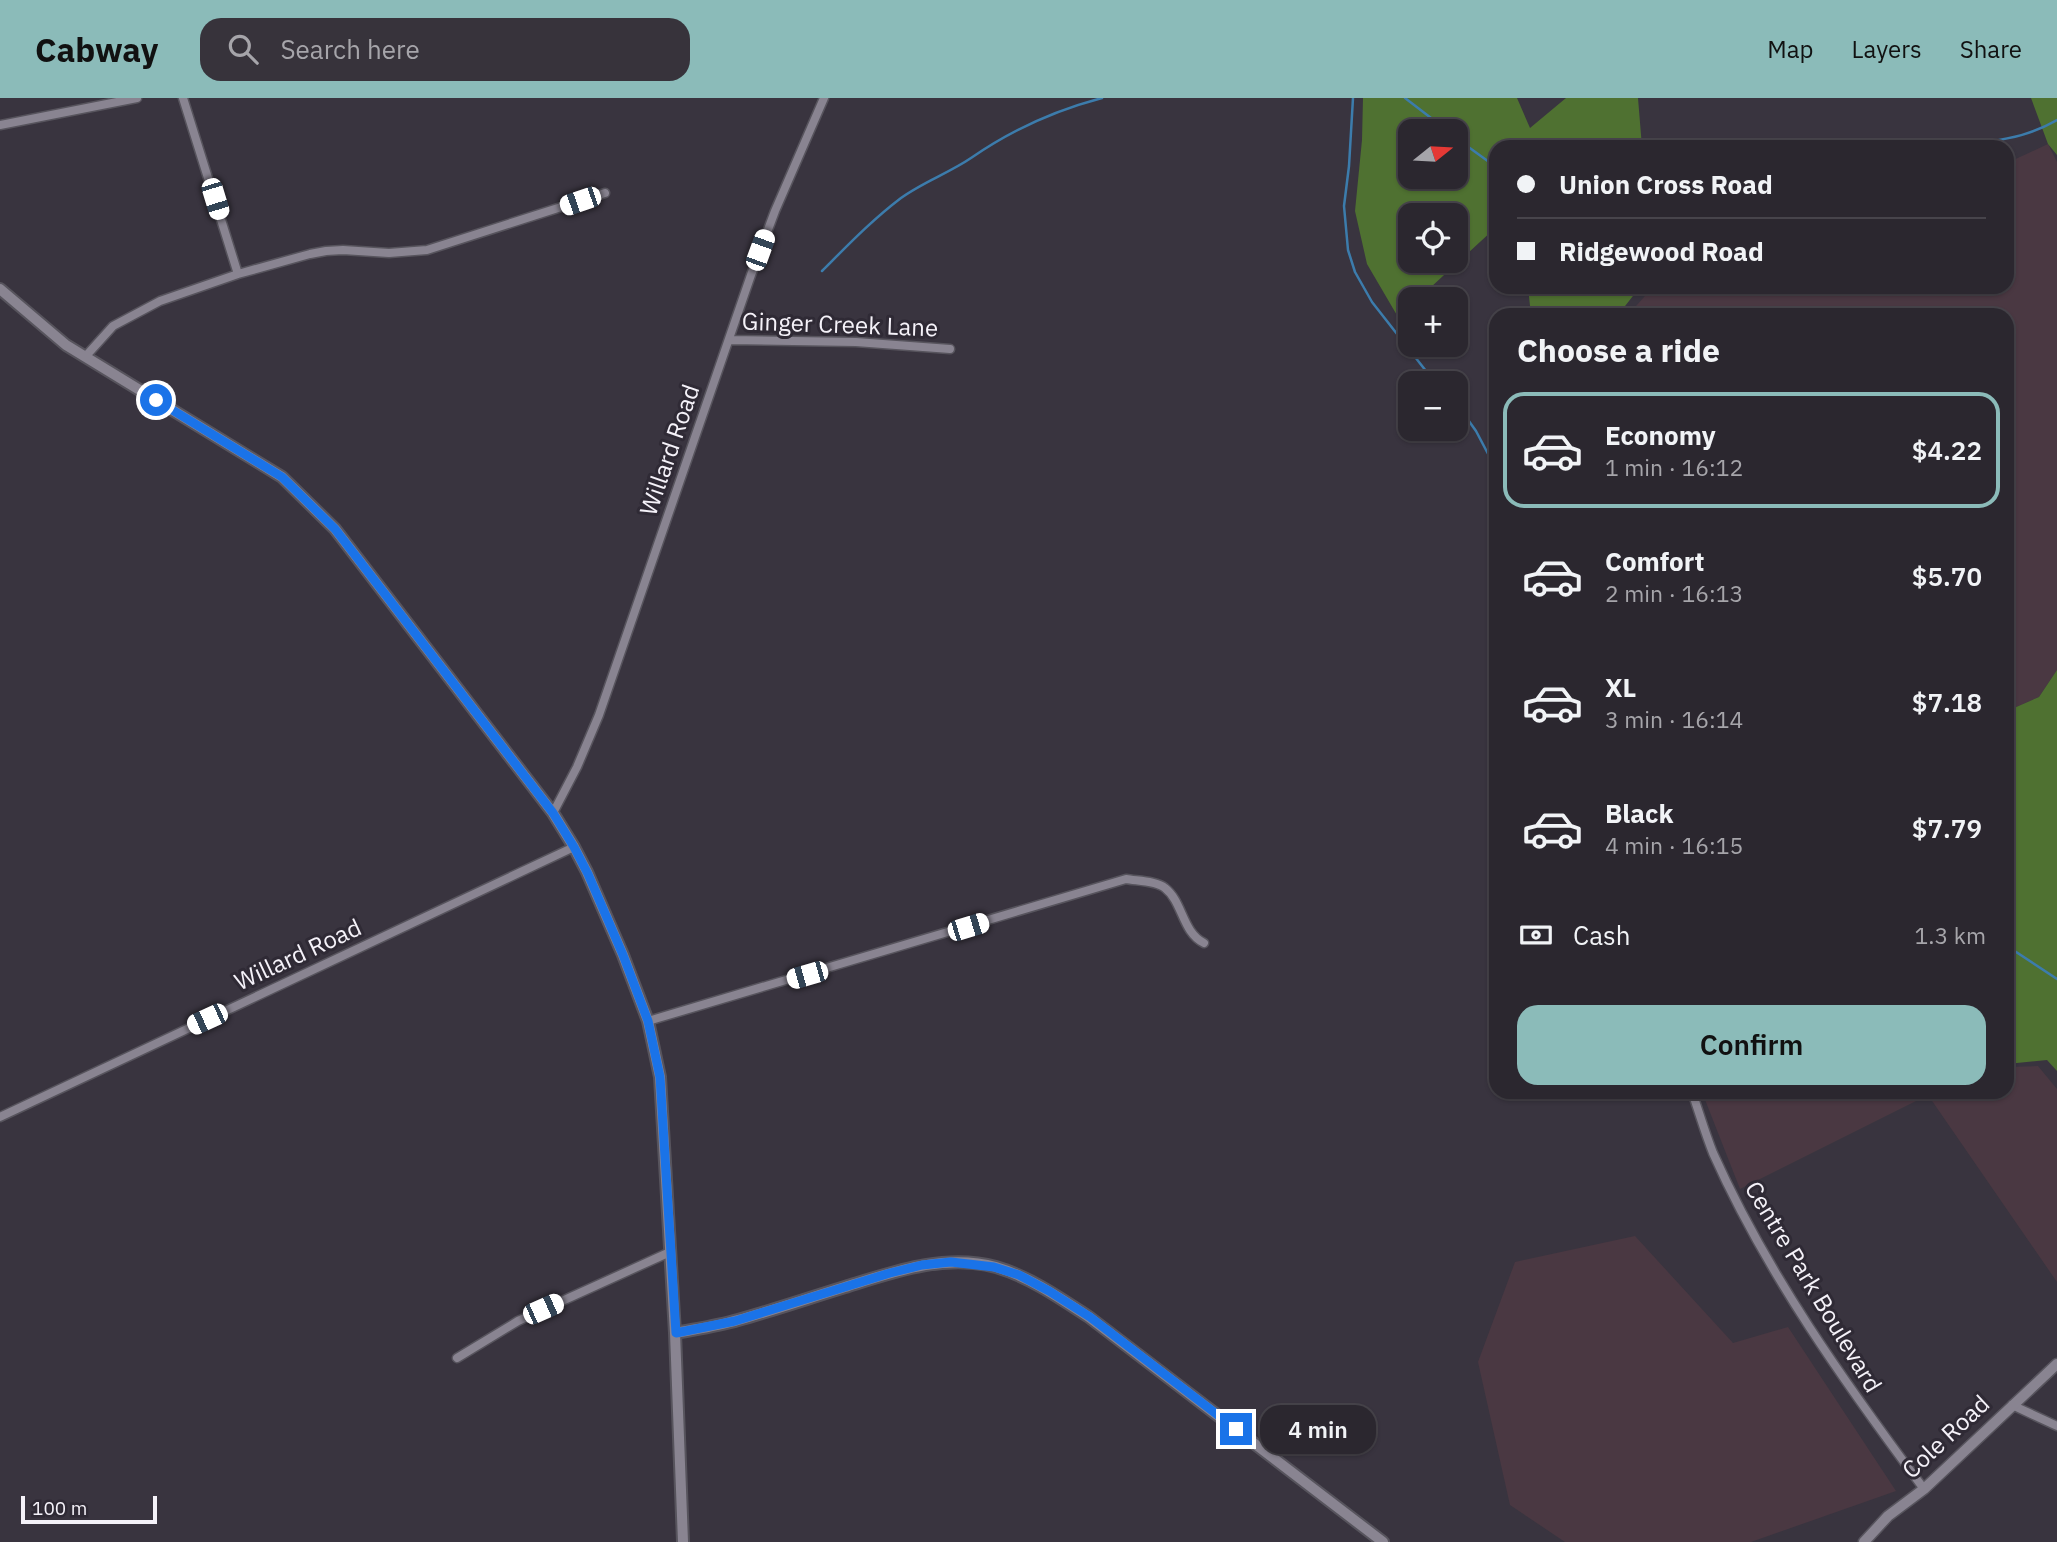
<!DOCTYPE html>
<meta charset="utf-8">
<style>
body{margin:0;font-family:"IBM Plex Sans",sans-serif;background:#37333b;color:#f1f3f6;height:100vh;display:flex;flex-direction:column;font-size:26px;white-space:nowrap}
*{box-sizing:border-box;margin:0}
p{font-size:23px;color:#a6a5aa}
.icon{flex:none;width:38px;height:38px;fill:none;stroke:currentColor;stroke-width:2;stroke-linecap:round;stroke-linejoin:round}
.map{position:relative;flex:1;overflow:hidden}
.details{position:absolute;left:1489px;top:210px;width:525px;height:791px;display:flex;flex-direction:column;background:#2b272f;border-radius:21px;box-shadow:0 2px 5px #0004,0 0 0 2px #47444b}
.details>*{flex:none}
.hud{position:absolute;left:1489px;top:42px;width:525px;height:154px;border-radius:21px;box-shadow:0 2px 5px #0004,0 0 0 2px #47444b;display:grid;align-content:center;height:154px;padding:0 28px;background:#2b272f}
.needle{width:46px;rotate:72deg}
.fabs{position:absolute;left:1398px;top:21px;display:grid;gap:14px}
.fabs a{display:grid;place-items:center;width:70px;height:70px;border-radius:14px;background:#2b272f;box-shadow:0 2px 5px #0004,0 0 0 2px #47444b;font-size:35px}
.scale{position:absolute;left:21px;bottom:18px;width:136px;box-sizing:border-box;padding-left:7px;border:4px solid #f5f2f9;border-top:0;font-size:19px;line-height:24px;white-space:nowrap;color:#f5f2f9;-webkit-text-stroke:5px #2f2a35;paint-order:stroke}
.end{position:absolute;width:32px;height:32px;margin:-16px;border:9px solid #1a73e8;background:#fff;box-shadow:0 0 0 4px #fff}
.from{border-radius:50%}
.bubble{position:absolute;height:49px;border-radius:21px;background:#2b272f;box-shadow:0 2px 5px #0004,0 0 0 2px #47444b;font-size:23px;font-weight:600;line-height:49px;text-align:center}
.car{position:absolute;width:21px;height:42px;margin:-21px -10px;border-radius:9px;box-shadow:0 0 5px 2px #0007;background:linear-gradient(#fff 24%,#345 0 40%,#fff 0 76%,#345 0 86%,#fff 0)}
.hud b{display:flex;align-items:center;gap:24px;height:66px;font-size:26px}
.hud b+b{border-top:2px solid #47444b}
.hud i{width:18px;height:18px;background:#f1f3f6}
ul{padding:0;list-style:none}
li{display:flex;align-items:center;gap:21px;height:116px;margin:0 14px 10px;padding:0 14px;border:4px solid transparent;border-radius:21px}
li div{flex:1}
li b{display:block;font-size:26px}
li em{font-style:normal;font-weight:600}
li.selected{border-color:#8bbbb9}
li>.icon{width:63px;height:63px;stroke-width:1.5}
h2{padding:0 28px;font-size:32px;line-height:84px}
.pay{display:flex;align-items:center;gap:18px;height:77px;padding:0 28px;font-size:26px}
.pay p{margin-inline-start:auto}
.primary-button{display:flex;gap:14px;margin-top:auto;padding:14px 28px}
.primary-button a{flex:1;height:80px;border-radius:21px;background:#8bbbb9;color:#111;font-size:28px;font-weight:600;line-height:80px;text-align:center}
header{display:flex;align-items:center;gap:42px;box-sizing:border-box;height:98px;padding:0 35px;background:#8bbbb9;color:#111}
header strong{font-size:33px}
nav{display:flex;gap:38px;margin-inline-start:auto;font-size:24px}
.search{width:490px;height:63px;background:#37333b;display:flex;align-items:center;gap:18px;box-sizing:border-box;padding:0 24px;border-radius:21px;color:#a6a5aa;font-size:26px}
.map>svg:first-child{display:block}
</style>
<header>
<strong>Cabway</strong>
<div class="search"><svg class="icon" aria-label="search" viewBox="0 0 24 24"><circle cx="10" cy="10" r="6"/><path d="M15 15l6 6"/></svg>Search here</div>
<nav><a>Map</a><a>Layers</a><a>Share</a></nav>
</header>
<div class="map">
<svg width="2057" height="1444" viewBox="0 0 2057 1444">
<rect width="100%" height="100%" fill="#39343f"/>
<path fill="#4a3842" d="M2048 46 2057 64V572L2039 599 2007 613V217H1628L1653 189H2007V65Z
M2038 968 2057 991V1184L1928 997 1740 1091 1702 994H2007V969Z
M1635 1138 1733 1245 1788 1229 1896 1393 1751 1444H1565L1510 1407 1478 1264 1515 1164Z"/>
<path fill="#4f7131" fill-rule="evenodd" d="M1363 0H1517L1530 30 1566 0H1638L1642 49H1496V136L1493 132 1418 201H1410V208L1398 219 1367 166 1355 113 1362 42ZM1410 33H1456V79H1410ZM1410 117H1456V163H1410Z
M2031 0H2057V57L2048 46Z
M1528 189H1640L1618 217H1531Z
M2057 572V973L2047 962 2007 966V613L2039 599Z"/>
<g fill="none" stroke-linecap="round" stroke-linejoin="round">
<path stroke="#3c7cac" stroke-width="2.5" d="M1353 0 1349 68 1344 108 1348 152 1355 174 1372 204 1426 273 1440 285
M1405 0 1448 33
M1456 40 1496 69
M1960 49C1998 41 2022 42 2057 22
M822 173C848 147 872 122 901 100 923 84 949 75 971 60 1010 33 1056 12 1102 0
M1456 305 1476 333 1496 371
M2007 848 2057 881"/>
<defs>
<path id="minor" d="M183 0 238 176
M0 27 137 0
M729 242 856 244 950 251
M85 259 113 228 160 203 238 176 310 156 326 153 343 152 389 155 427 152 605 95
M553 715 577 669 599 617 751 177 775 113 824 0
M648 923 1126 781C1137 783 1157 783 1165 790 1183 804 1182 834 1204 845
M1692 994C1699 1014 1705 1035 1713 1055 1767 1176 1845 1285 1924 1391
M0 1019 574 749
M457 1260 518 1223 670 1154
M2012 1307 2057 1328"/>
<path id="tertiary" d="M1864 1444 1888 1418 1924 1391 2057 1266"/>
<path id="secondary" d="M0 191 66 247 282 379 335 431 553 715 574 749 587 774 623 857 648 923 660 979 675 1235 683 1444
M675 1235C696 1231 718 1228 738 1222 774 1212 809 1200 845 1189 893 1174 945 1155 996 1169 1030 1179 1060 1200 1089 1219L1383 1444"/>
</defs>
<use href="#minor" stroke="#57545d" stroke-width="11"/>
<use href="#tertiary" stroke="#57545d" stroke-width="13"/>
<use href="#secondary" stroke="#57545d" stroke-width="14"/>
<use href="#minor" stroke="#898491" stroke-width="8"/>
<use href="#tertiary" stroke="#898491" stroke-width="10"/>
<use href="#secondary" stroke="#898491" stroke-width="10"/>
</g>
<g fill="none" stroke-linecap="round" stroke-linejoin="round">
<path stroke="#1a73e8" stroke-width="9" d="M156 302 282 379 335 431 553 715 574 749 588 776 623 857 648 923 660 979 676 1235 735 1223 890 1175 922 1167 951 1164 994 1169 1019 1177 1049 1193 1090 1219 1236 1331"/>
</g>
<g text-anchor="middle" stroke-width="6" stroke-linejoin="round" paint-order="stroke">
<g font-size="24" fill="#f5f2f9" stroke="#2f2a35">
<text transform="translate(840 227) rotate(2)" y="8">Ginger Creek Lane</text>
<text transform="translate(670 352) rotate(-71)" y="8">Willard Road</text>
<text transform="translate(298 857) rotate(-25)" y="8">Willard Road</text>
<text transform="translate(1813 1189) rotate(59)" y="8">Centre Park Boulevard</text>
<text transform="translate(1946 1339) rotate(-43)" y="8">Cole Road</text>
</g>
</g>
</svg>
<div class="fabs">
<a><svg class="needle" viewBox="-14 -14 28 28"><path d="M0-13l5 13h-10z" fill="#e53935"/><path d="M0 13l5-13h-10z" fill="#a6a5aa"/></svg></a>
<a><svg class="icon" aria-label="locate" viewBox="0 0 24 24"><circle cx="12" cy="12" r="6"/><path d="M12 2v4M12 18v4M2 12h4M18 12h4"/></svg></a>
<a>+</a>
<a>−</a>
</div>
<div class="scale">100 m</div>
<i class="end from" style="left:156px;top:302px"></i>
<i class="end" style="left:1236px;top:1331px"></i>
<div class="bubble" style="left:1260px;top:1307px;width:116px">4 min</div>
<i class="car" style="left:215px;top:101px;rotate:163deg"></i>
<i class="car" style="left:580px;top:103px;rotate:251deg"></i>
<i class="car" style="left:760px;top:152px;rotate:20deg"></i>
<i class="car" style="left:968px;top:829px;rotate:73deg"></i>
<i class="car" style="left:807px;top:877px;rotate:254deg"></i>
<i class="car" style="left:207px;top:921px;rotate:245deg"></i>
<i class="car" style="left:543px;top:1211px;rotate:66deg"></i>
<div class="hud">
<b><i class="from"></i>Union Cross Road</b>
<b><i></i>Ridgewood Road</b>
</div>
<section class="details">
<h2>Choose a ride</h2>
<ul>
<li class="selected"><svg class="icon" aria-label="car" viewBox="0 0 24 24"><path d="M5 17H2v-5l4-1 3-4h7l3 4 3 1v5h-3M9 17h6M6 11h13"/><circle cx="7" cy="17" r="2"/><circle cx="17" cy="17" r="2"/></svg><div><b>Economy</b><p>1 min · 16:12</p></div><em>$4.22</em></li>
<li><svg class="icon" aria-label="car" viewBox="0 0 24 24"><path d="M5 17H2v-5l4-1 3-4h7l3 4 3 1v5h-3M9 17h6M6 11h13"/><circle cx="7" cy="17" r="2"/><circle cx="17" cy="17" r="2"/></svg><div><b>Comfort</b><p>2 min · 16:13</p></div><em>$5.70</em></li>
<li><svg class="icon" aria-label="car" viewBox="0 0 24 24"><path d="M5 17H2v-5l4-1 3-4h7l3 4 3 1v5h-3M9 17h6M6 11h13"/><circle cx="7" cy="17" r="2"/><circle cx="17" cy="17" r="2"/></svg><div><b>XL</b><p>3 min · 16:14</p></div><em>$7.18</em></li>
<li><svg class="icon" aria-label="car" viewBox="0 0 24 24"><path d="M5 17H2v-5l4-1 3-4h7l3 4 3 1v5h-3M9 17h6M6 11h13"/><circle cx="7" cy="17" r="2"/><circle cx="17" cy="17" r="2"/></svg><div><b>Black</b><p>4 min · 16:15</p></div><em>$7.79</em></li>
</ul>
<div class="pay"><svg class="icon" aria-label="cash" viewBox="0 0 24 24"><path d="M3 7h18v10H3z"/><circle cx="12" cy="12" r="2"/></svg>Cash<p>1.3 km</p></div>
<div class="primary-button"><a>Confirm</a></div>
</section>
</div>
